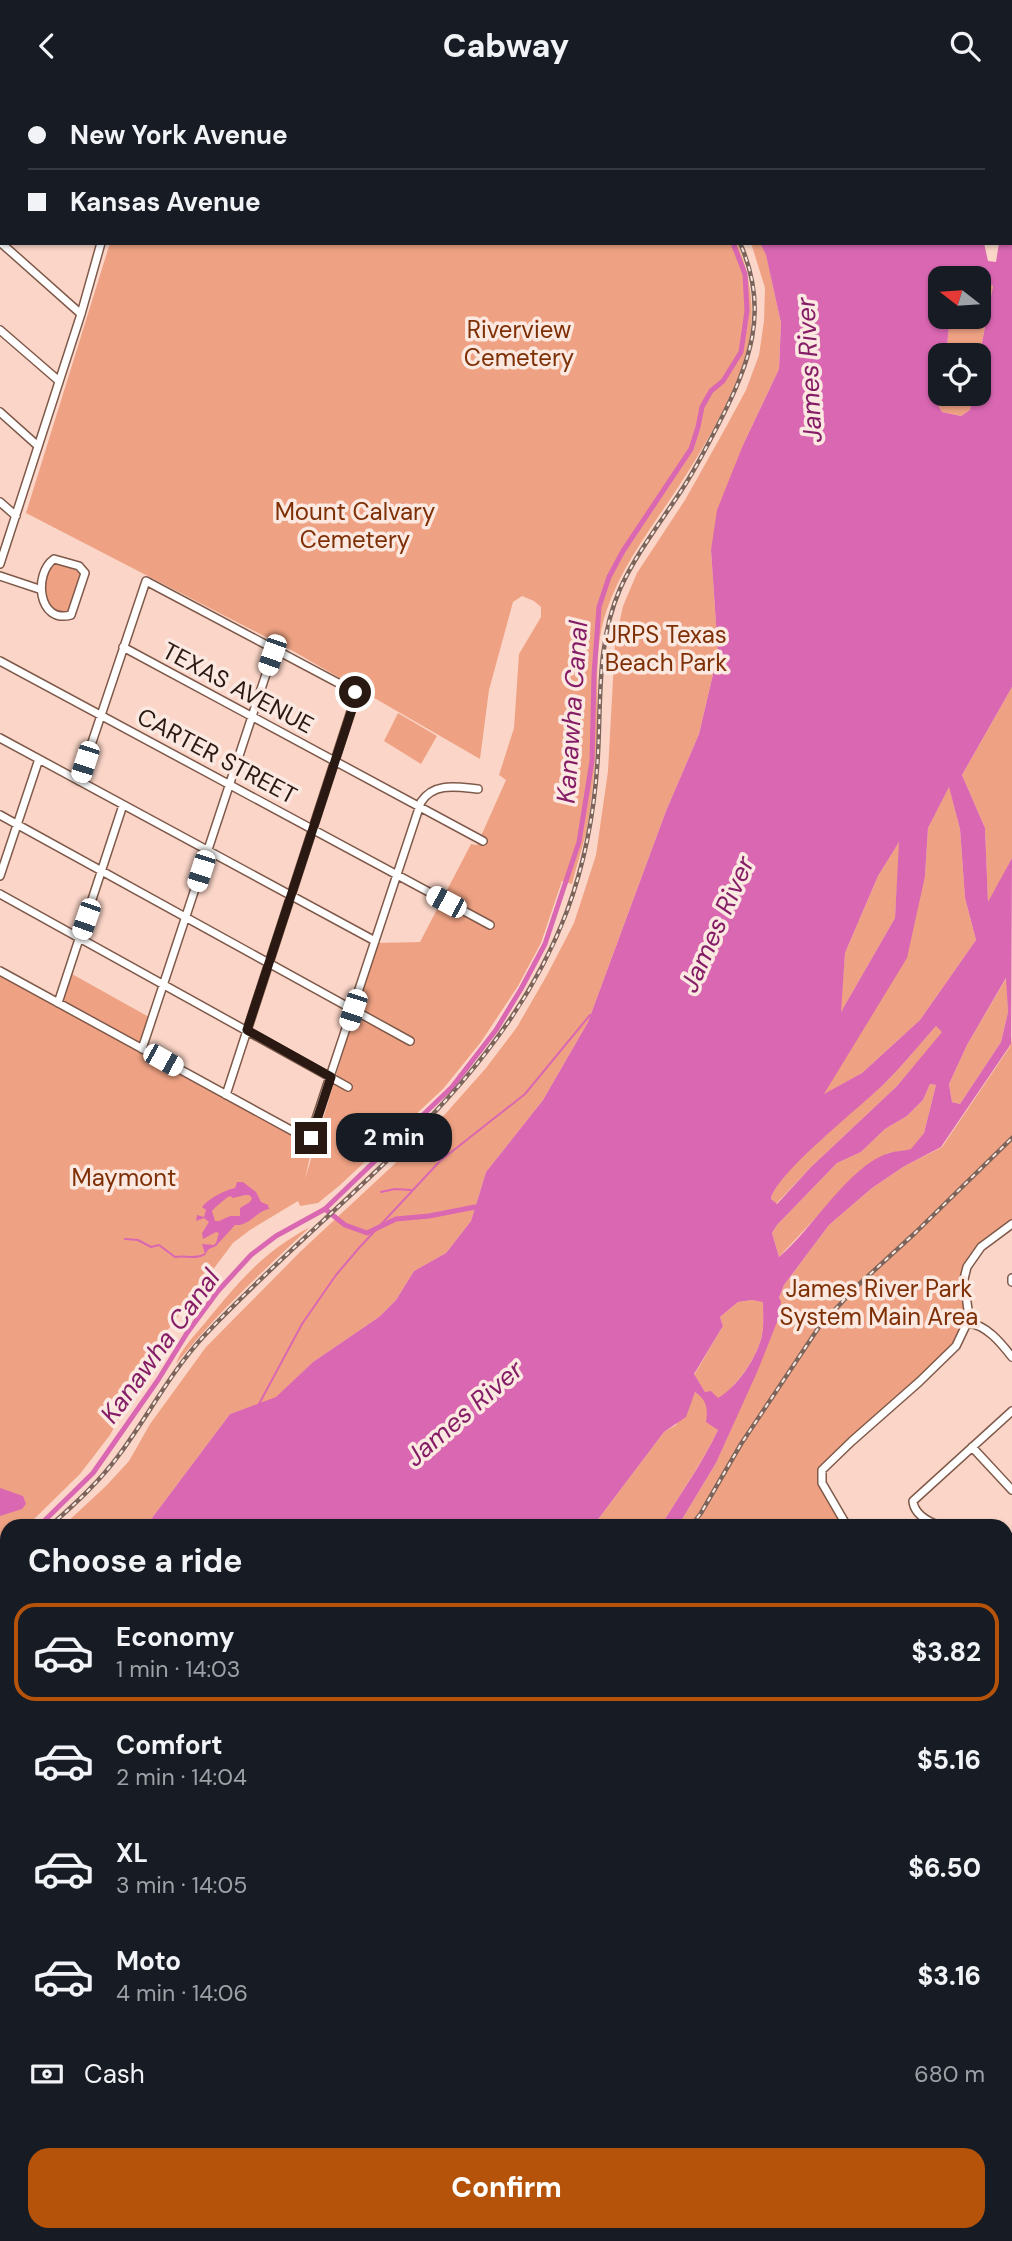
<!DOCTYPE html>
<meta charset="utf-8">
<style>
body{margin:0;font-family:"DM Sans",sans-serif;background:#20242c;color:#f1f3f6;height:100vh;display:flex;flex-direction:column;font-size:26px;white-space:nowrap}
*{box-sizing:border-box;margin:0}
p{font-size:23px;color:#9ea1a6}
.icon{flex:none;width:38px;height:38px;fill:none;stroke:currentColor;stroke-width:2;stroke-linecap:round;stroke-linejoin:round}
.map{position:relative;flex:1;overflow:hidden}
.drawer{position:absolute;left:0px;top:1428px;width:1013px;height:723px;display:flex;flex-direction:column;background:#171b24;border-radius:21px 21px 0 0;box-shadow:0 2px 5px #0004}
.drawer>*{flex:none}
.banner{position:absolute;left:0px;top:0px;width:1013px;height:154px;box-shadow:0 2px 5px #0004;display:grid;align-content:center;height:154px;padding:0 28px;background:#171b24}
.needle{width:46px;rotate:287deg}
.buttons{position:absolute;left:928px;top:175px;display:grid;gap:14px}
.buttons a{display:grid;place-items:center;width:63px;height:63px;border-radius:14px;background:#171b24;box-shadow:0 2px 5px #0004;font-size:35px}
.end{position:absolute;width:32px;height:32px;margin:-16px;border:9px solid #291912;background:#fff;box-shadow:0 0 0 4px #fff}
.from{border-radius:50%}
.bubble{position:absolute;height:49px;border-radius:21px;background:#171b24;box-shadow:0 2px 5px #0004;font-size:23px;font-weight:800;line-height:49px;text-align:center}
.car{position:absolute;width:21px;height:42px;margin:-21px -10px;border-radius:9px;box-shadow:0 0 5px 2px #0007;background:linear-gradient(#fff 24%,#345 0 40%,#fff 0 76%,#345 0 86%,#fff 0)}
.banner b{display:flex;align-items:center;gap:24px;height:66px;font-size:26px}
.banner b+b{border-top:2px solid #363941}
.banner i{width:18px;height:18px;background:#f1f3f6}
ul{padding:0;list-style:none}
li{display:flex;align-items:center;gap:21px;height:98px;margin:0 14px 10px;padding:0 14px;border:4px solid transparent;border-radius:21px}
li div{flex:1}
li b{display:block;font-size:26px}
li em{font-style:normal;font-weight:800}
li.on{border-color:#b45309}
li>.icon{width:63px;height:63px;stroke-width:1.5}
h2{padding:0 28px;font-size:32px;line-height:84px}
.pay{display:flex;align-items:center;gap:18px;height:77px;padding:0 28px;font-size:26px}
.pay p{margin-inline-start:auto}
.action{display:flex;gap:14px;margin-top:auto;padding:14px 28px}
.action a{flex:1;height:80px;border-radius:21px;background:#b45309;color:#fff;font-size:28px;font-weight:800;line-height:80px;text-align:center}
header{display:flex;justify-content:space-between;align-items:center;height:91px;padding:0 28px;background:#171b24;font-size:32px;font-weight:800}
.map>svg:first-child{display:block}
</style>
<header><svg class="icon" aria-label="back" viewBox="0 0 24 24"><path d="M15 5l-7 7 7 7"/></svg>Cabway<svg class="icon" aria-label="search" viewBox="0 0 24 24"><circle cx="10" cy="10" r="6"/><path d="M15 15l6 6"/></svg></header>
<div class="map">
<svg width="1012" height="2150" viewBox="0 0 1012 2150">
<rect width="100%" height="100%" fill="#fbd6c8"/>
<path fill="#efa283" d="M82 0H583V2H83Z
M110 152H737C749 180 755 215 750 245 744 287 709 348 686 384 658 429 623 470 606 521 593 560 599 602 597 642 595 672 592 713 586 742 582 759 576 776 572 793L562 790 541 852 518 895 481 951 443 998 339 1095 318 1112 300 1115 298 1110 250 1139 233 1152 161 1248 110 1344 80 1383 27 1435H7V1455L0 1462V882L314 1047 305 1088 376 852 420 851 471 753 477 754 506 689 499 684 514 637 519 563 541 526V516L534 510 522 505 513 511 489 599 480 668 293 560 26 422Z
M751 152H760L766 163 781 232 779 278 743 354 711 459 718 562 699 643 666 720 588 931 543 1009 486 1081 471 1130 446 1162 414 1180 396 1209 379 1226 313 1271 276 1307 230 1323 146 1435H63L107 1394 129 1370 150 1333 206 1256 301 1160 431 1039 486 977 517 936 547 884 574 832 596 764 608 680 615 552 623 515 637 482 685 409 726 336 746 299 759 264 764 230 765 197Z
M964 181 980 186 993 195 978 272V264H946L949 236 944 226H978V187H956Z
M940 302 973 303 970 319 961 325 942 321 938 314Z
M56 471 79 478 82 481 70 518 63 522 51 517C41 502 46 490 51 474Z
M1012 596V767L988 813 985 737 962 684Z
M398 622 437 645 421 673 384 650Z
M949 695 960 738 965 807 976 849 920 929 862 982 823 1004 839 976 925 785 928 737Z
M900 749 895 827 840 923 845 862 878 785Z
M72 883 149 926 141 951 137 952 64 912 63 910Z
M1007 886 1008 921 1001 951 960 1013 952 1011 949 993 967 954Z
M936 935 943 941 897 995 810 1077 776 1113 771 1108C776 1081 862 1014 885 992 903 974 919 954 936 935Z
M1012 945V1133L995 1144 967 1176 968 1219 961 1246 852 1350 821 1385 847 1435H678L716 1372 732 1336 784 1194 829 1134 872 1097 903 1076 942 1056 1011 954Z
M930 993 936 994 924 1042 911 1059 888 1062 852 1088 779 1166 772 1142 777 1134 837 1072 861 1061 885 1038 907 1025 923 1009Z
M310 1136C263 1180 216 1223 176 1273 181 1258 194 1245 204 1233 239 1191 260 1163 310 1136Z
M752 1209 763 1210C763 1222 764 1233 762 1244 757 1267 737 1295 718 1308L705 1301 694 1284 723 1235 720 1226 738 1211Z
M695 1301 703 1306 718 1339C702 1372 680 1403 661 1435H593L664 1341 676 1334Z
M7 1487V1609L0 1615V1493Z
M7 1943V1991L0 2004V1950Z
M60 2144H146L143 2150H46Z"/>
<path fill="#da67b2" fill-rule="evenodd" d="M665 0H949L950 2H667Z
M1012 59V596L962 684 985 737 988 811 1012 767 1011 953 941 1056 903 1076 872 1097 829 1134 784 1194 779 1207 781 1210 779 1226 758 1279 716 1372 678 1435H661C680 1403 702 1373 718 1339L706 1331C708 1318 707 1309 695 1301L686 1326 664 1341 593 1435H146L230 1323 276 1306 313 1271 379 1226 396 1209 414 1180 446 1162 471 1130 486 1081 543 1009 588 931 666 720 699 643 718 562 711 459 717 419 743 354 779 278 781 232 766 164 760 152H984L988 170 996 171 999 152H1012ZM964 181 980 186 993 195 978 272V303H973L970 319 961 325 942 321 938 314 940 264H946L949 236 944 226H940V187H956ZM949 696 960 738 965 807 976 849 920 929 862 982 824 1003 907 867 925 785 928 737ZM899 751 895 827 841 921 845 862 878 785ZM1006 887 1008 921 1001 951 960 1013 952 1011 949 993 967 954ZM936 935 942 941 897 995 810 1077 777 1113 771 1108C775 1083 863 1014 885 992 903 974 919 954 936 935ZM930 993 936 994 924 1042 911 1058C904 1060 896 1060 889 1062 848 1075 812 1139 779 1166L772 1142 777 1134 837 1072 861 1061 885 1038 907 1025 923 1009ZM752 1209 763 1211C763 1222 764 1233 762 1244 757 1267 737 1296 718 1307L711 1300 705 1301 694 1283 723 1235 720 1226 738 1211Z
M237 1091H243L256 1101 261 1111 268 1114 269 1118C255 1121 250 1135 235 1134L216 1155 209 1158 205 1163 202 1153 214 1154 216 1152 219 1142 216 1141 203 1148 202 1142 209 1131 204 1127 196 1130 197 1124 204 1126 206 1119 202 1116C208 1108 225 1099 235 1097ZM245 1104H249L252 1107 250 1111 240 1117V1125H230L219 1130H215L212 1120C213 1118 227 1106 230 1105L233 1107Z
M0 1397 23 1405 26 1413 22 1418 0 1425Z
M7 1609V1943L0 1950V1615Z
M7 1991V2144H60L46 2150H0V2004Z"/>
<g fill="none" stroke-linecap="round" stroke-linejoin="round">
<path stroke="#da67b2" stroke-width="2" d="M381 1101 395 1098 411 1099
M125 1148 138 1149 151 1156 159 1154 175 1166C184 1164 196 1169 205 1163
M259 1313 302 1233 336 1184 359 1157 440 1070 525 1003 590 924
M0 1456 7 1462"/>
<path stroke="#da67b2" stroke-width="5" d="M612 0 613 2
M325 1118 345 1134 367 1142 396 1128 429 1125 475 1116
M39 1435 93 1382 158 1289 187 1242 218 1200 251 1164 276 1145 325 1118 452 996 496 939 521 898 545 853 579 751 592 670 594 583 599 516 609 486 623 460 691 358 698 336 702 316 711 300 723 290 741 261 747 220 745 183 733 152
M0 1470 7 1464"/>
<defs>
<path id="minor" d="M76 0 77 2
M23 2 24 0
M0 27 2 25
M0 66 2 68
M0 133 2 130
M0 151 81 223
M0 239 59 290
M0 321 38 355
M0 411 16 425
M54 468 79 475 85 482 71 524C38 533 33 483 54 468Z
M0 473 81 223 101 152
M0 485 39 498
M123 556 483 750
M0 570 490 834
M0 647 375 850
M79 690 146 490 357 602 226 1004
M0 724 410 950
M0 785 39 668
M0 803 348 996
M0 880 309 1049 421 711C434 691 457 696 478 698
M58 912 123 714
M142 958 274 559
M1012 1187V1191
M967 1232C986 1233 1001 1252 1012 1266
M972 1356 1012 1399
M847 1435 822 1392V1379L852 1350 919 1291 956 1255 967 1232 968 1219 964 1188 967 1176 981 1156 1012 1133
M940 1435C929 1431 914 1423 913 1410L1012 1320
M1006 1459 1012 1454
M1006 1577 1012 1572
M1006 1703 1012 1697
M1006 1751 1012 1757
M1006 1885 1012 1875
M173 2144V2150
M539 2144 546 2150
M1006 2144 1012 2147
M243 2150 251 2144
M364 2150 372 2144
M486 2150 494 2144
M602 2150 610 2144
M723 2150 731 2144"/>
<path id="major" d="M0 1500 7 1506
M1006 2057 1012 2044
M831 2144 841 2150
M855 2144 865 2150
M946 2150 950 2144
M955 2150 959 2144"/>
</defs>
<use href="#minor" stroke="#7f5949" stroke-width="10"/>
<use href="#major" stroke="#7f5949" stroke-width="12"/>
<use href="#minor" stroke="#fff" stroke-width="7"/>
<use href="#major" stroke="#fff" stroke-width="9"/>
<defs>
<path id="rail" d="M622 0 623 2
M50 1435C75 1413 99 1391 119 1364 148 1325 170 1282 203 1246 330 1110 499 1001 567 820 586 769 595 717 598 663 601 608 597 550 620 498 636 463 660 432 681 400 695 379 706 357 718 334 750 272 770 220 740 152
M691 1435 701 1422 741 1353 819 1236 855 1197 915 1142 1012 1047
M0 1480 7 1474
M112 2150 115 2144"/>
</defs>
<use href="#rail" stroke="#7c645a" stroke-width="4.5"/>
<use href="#rail" stroke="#fbe8e0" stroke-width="2" stroke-dasharray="5" stroke-linecap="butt"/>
</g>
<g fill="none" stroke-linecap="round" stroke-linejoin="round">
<path stroke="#291912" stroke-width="9" d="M311 1047 331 986 247 939 357 603 355 601"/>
</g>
<g text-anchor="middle" stroke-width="7" stroke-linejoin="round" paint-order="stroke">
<g font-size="24" fill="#7e2f05" stroke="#fbe8e0">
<text x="519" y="247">Riverview<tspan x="519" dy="28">Cemetery</tspan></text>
<text x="355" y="429">Mount Calvary<tspan x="355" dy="28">Cemetery</tspan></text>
<text x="666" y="552">JRPS Texas<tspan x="666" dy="28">Beach Park</tspan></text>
<text x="124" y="1095">Maymont</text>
<text x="879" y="1206">James River Park<tspan x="879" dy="28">System Main Area</tspan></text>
</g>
<g font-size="24" fill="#291912" stroke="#fbe8e0">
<text transform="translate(238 597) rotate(28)" y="8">TEXAS AVENUE</text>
<text transform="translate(217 665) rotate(28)" y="8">CARTER STREET</text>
</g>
<g font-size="26" font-style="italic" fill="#851c66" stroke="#fbe8e0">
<text transform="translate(809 279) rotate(-93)" y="9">James River</text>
<text transform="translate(572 621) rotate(-86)" y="9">Kanawha Canal</text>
<text transform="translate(717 833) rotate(-66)" y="9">James River</text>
<text transform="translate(160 1255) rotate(-54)" y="9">Kanawha Canal</text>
<text transform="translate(464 1322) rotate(-41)" y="9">James River</text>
</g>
</g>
</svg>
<div class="buttons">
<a><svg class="needle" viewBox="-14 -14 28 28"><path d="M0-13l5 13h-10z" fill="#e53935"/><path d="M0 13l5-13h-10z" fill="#9ea1a6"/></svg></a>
<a><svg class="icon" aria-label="locate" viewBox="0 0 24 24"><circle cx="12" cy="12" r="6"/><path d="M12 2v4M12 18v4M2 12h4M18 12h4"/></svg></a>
</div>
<i class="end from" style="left:355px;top:601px"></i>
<i class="end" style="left:311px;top:1047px"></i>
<div class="bubble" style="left:336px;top:1022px;width:116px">2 min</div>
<i class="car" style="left:272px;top:564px;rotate:199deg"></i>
<i class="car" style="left:85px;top:671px;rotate:198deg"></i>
<i class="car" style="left:201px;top:780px;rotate:198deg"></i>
<i class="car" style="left:446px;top:811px;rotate:298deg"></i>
<i class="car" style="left:86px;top:828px;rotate:199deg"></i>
<i class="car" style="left:353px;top:919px;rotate:198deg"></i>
<i class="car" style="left:163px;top:969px;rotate:119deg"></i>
<div class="banner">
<b><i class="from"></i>New York Avenue</b>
<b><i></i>Kansas Avenue</b>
</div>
<section class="drawer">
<h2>Choose a ride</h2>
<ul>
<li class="on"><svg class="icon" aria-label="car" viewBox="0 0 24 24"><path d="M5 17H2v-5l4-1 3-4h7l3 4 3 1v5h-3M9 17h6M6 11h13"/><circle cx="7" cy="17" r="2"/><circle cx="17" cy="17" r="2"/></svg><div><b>Economy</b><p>1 min · 14:03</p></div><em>$3.82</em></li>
<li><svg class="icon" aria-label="car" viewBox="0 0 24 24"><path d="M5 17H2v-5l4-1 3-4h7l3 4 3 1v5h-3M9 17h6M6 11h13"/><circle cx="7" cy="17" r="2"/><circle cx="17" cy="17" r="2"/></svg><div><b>Comfort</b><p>2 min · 14:04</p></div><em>$5.16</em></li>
<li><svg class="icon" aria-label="car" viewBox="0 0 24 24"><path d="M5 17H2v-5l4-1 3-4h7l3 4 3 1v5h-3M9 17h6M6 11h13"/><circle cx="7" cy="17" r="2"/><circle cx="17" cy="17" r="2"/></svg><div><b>XL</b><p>3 min · 14:05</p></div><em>$6.50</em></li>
<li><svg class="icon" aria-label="car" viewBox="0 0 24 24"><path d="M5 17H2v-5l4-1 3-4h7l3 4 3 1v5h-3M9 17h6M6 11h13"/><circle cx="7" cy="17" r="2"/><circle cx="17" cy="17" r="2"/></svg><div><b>Moto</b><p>4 min · 14:06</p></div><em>$3.16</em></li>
</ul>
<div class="pay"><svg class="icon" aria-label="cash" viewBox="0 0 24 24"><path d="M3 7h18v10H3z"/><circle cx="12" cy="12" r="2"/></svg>Cash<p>680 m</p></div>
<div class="action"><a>Confirm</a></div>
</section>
</div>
